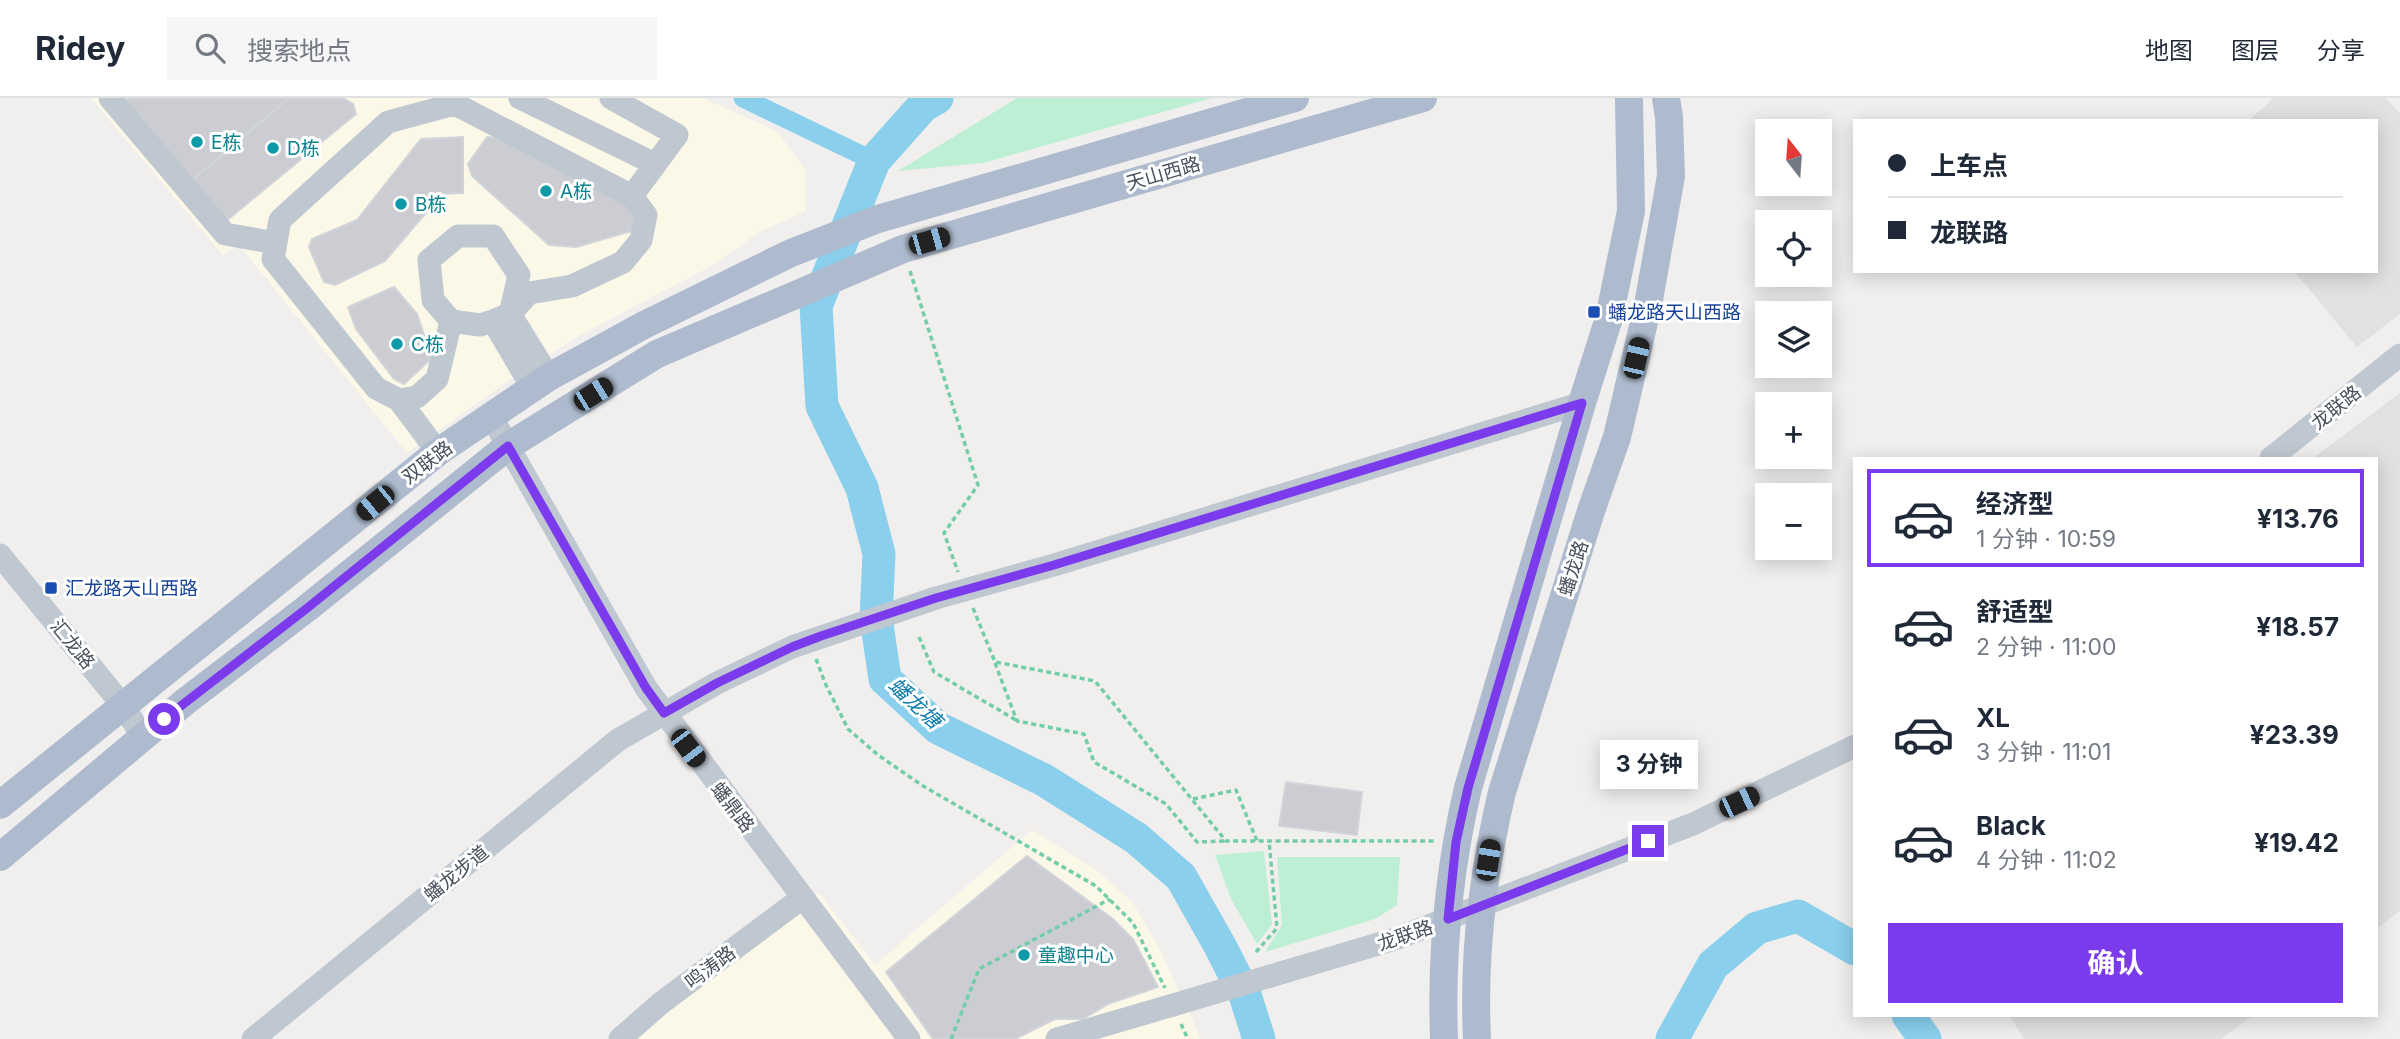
<!DOCTYPE html>
<html lang="zh">
<meta charset="utf-8">
<style>
body{margin:0;font-family:Inter,"Noto Sans SC",sans-serif;background:#f6f6f7;color:#1f2937;height:100vh;display:flex;flex-direction:column;font-size:26px;white-space:nowrap}
*{box-sizing:border-box;margin:0}
p{font-size:23px;color:#747a83}
.icon{flex:none;width:38px;height:38px;fill:none;stroke:currentColor;stroke-width:2;stroke-linecap:round;stroke-linejoin:round}
.map{position:relative;flex:1;overflow:hidden}
.details{position:absolute;left:1853px;top:359px;width:525px;height:560px;display:flex;flex-direction:column;background:#fff;border-radius:0px;box-shadow:0 4px 18px #0003}
.details>*{flex:none}
.top-card{position:absolute;left:1853px;top:21px;width:525px;height:154px;border-radius:0px;box-shadow:0 4px 18px #0003;display:grid;align-content:center;height:154px;padding:0 35px;background:#fff}
.needle{width:46px;rotate:343deg}
.tools{position:absolute;left:1755px;top:21px;display:grid;gap:14px}
.tools a{display:grid;place-items:center;width:77px;height:77px;border-radius:0px;background:#fff;box-shadow:0 4px 18px #0003;font-size:35px}
.end{position:absolute;width:32px;height:32px;margin:-16px;border:9px solid #7c3aed;background:#fff;box-shadow:0 0 0 4px #fff}
.from{border-radius:50%}
.bubble{position:absolute;height:49px;border-radius:0px;background:#fff;box-shadow:0 4px 18px #0003;font-size:23px;font-weight:700;line-height:49px;text-align:center}
.car{position:absolute;width:21px;height:42px;margin:-21px -10px;border-radius:9px;box-shadow:0 0 5px 2px #0007;background:linear-gradient(#222 24%,#8ab4d8 0 40%,#222 0 76%,#8ab4d8 0 86%,#222 0)}
.top-card b{display:flex;align-items:center;gap:24px;height:66px;font-size:26px}
.top-card b+b{border-top:2px solid #e0e1e3}
.top-card i{width:18px;height:18px;background:#1f2937}
ul{padding:12px 0 0;list-style:none}
li{display:flex;align-items:center;gap:21px;height:98px;margin:0 14px 10px;padding:0 21px;border:4px solid transparent;border-radius:0px}
li div{flex:1}
li b{display:block;font-size:26px}
li em{font-style:normal;font-weight:700}
li.on{border-color:#7c3aed}
li>.icon{width:63px;height:63px;stroke-width:1.5}
.action{display:flex;gap:14px;margin-top:auto;padding:14px 35px}
.action a{flex:1;height:80px;border-radius:0px;background:#7c3aed;color:#fff;font-size:28px;font-weight:700;line-height:80px;text-align:center}
header{display:flex;align-items:center;gap:42px;box-sizing:border-box;height:98px;padding:0 35px;background:#fff;border-bottom:2px solid #e0e1e3}
header strong{font-size:33px}
nav{display:flex;gap:38px;margin-inline-start:auto;font-size:24px}
.search{width:490px;height:63px;background:#f6f6f7;display:flex;align-items:center;gap:18px;box-sizing:border-box;padding:0 24px;border-radius:0px;color:#747a83;font-size:26px}
.map>svg:first-child{display:block}
</style>
<header>
<strong>Ridey</strong>
<div class="search"><svg class="icon" aria-label="search" viewBox="0 0 24 24"><circle cx="10" cy="10" r="6"/><path d="M15 15l6 6"/></svg>搜索地点</div>
<nav><a>地图</a><a>图层</a><a>分享</a></nav>
</header>
<div class="map">
<svg width="2400" height="941" viewBox="0 0 2400 941">
<rect width="100%" height="100%" fill="#f1efee"/>
<path fill="#fcf8e8" d="M91 0H702L777 33 805 71 806 113 759 134 717 165 580 237 508 283 407 355 239 147 223 157Z
M1032 732 1095 771 1133 805 1158 848 1201 941H630L662 913 819 795 875 867Z"/>
<path fill="#e2e0e0" d="M2274 0H2386L2400 16V216L2357 249 2294 173H2376V23H2248Z
M2400 295V813L2377 830 2376 360H2313Z
M2009 917H2254L2221 941H2024Z"/>
<path fill="#bdefd4" d="M1017 0H1212L983 65 898 73Z
M1264 753 1272 826 1257 846 1231 801 1215 757Z
M1277 759H1400L1397 807 1375 821 1265 854 1282 827Z"/>
<g fill="none" stroke-linecap="round" stroke-linejoin="round">
<path stroke="#8acfec" stroke-width="19" d="M743 0 874 63"/>
<path stroke="#8acfec" stroke-width="33" d="M937 0 923 8 874 63 816 208 822 308 862 390 879 456 876 520 885 581 938 630 1044 682 1136 740 1181 779 1220 848 1245 897 1259 941
M1908 917 1925 941
M1672 941 1713 867 1757 830 1798 818 1855 851"/>
</g>
<path fill="#cbcdd3" stroke="#d2d4da" stroke-width="2" d="M129 0H289L191 83 123 5Z
M289 0H343L353 6 356 16 226 123 191 83Z
M463 39V95L439 96 425 116 385 163 335 187 324 184 309 149 312 141 357 122 421 41Z
M487 39 500 40 631 108 640 118 632 133 576 149 549 147 472 78 468 66Z
M394 189 417 216 432 260 404 286 394 281 356 231 348 209Z
M1286 684 1362 694 1357 737 1279 728Z
M1027 758 1113 821 1133 841 1158 889 1108 906 1083 921H1055L1015 941H933L886 874Z"/>
<g fill="none" stroke-linecap="round" stroke-linejoin="round">
<path stroke="#74cda9" stroke-width="3.5" stroke-dasharray="5 3.5" stroke-linecap="butt" d="M910 173 978 387 944 435 958 474
M973 510 995 564 1095 583 1226 743H1436
M919 539 934 574 1016 622
M816 561 826 587 848 631 878 657 923 688 1096 788 1133 825 1165 890
M995 565 1017 623 1084 636 1094 664 1166 706 1197 744 1226 743
M1193 701 1236 692 1257 743
M1256 854 1277 830 1269 743
M1181 926 1188 941
M951 941 979 871 1110 801"/>
<path stroke="#bfc8d1" stroke-width="23" d="M110 0 225 136 276 145
M520 0 655 66
M611 0 677 37 632 98
M533 291 493 223 480 227 451 223 433 202 429 162 458 138H493L519 177 510 216 549 279
M399 302 417 299 437 281 451 223
M492 320 646 590 909 941
M438 354 399 302 376 290 273 161 280 122 388 24 455 6 632 98 646 117 641 142 623 164 572 188 529 195 510 216 493 223
M2271 360 2400 257
M0 457 124 609 143 639
M1284 874 1395 841 1693 726 1855 648
M253 941 618 642 717 585 792 549 936 500 1054 467 1582 305
M620 941 661 905 802 800
M1057 941 1173 907"/>
<path stroke="#aebbce" stroke-width="28" d="M0 707 438 354 549 279 644 227 791 155 878 121 1295 0
M0 759 186 603 306 511 508 348 657 256 903 151 1423 0
M1444 941C1441 857 1449 771 1468 690L1582 305 1609 220 1631 113 1629 0
M1477 941C1473 858 1483 774 1502 694L1591 413 1617 339 1648 207 1671 78 1669 19 1666 0"/>
<path stroke="#bfc8d1" stroke-width="23" d="M1173 907 1284 874"/>
</g>
<g fill="none" stroke-linecap="round" stroke-linejoin="round">
<path stroke="#7c3aed" stroke-width="9" d="M164 621 306 511 508 348 646 590 664 615 717 585 792 549 821 538 936 500 1054 467 1582 305 1468 690 1456 744 1448 821 1648 743"/>
</g>
<g fill="#0f9aa8" stroke="#fff" stroke-width="2.5">
<circle cx="197" cy="44" r="7"/>
<circle cx="273" cy="50" r="7"/>
<circle cx="546" cy="93" r="7"/>
<circle cx="401" cy="106" r="7"/>
<circle cx="397" cy="246" r="7"/>
<circle cx="1024" cy="857" r="7"/>
</g>
<g fill="#1a4fb4" stroke="#fff" stroke-width="2.5">
<rect x="1587" y="207" width="14" height="14" rx="3.5"/>
<rect x="44" y="483" width="14" height="14" rx="3.5"/>
</g>
<g text-anchor="middle" stroke-width="6" stroke-linejoin="round" paint-order="stroke">
<g font-size="19" fill="#0d838f" stroke="#fff" text-anchor="start">
<text x="211" y="51">E栋</text>
<text x="287" y="57">D栋</text>
<text x="560" y="100">A栋</text>
<text x="415" y="113">B栋</text>
<text x="411" y="253">C栋</text>
<text x="1038" y="864">童趣中心</text>
</g>
<g font-size="19" fill="#47505c" stroke="#fff">
<text transform="translate(1163 75) rotate(-16)" y="7">天山西路</text>
<text transform="translate(2336 309) rotate(-39)" y="7">龙联路</text>
<text transform="translate(427 364) rotate(-37)" y="7">双联路</text>
<text transform="translate(1573 470) rotate(-72)" y="7">蟠龙路</text>
<text transform="translate(73 546) rotate(51)" y="7">汇龙路</text>
<text transform="translate(733 709) rotate(53)" y="7">蟠鼎路</text>
<text transform="translate(456 775) rotate(-39)" y="7">蟠龙步道</text>
<text transform="translate(1405 837) rotate(-19)" y="7">龙联路</text>
<text transform="translate(710 869) rotate(-37)" y="7">鸣涛路</text>
</g>
<g font-size="19" fill="#164399" stroke="#fff" text-anchor="start">
<text x="1608" y="221">蟠龙路天山西路</text>
<text x="65" y="497">汇龙路天山西路</text>
</g>
<g font-size="21" font-style="italic" fill="#0c7baa" stroke="#fff">
<text transform="translate(915 605) rotate(43)" y="7">蟠龙塘</text>
</g>
</g>
</svg>
<div class="tools">
<a><svg class="needle" viewBox="-14 -14 28 28"><path d="M0-13l5 13h-10z" fill="#e53935"/><path d="M0 13l5-13h-10z" fill="#747a83"/></svg></a>
<a><svg class="icon" aria-label="locate" viewBox="0 0 24 24"><circle cx="12" cy="12" r="6"/><path d="M12 2v4M12 18v4M2 12h4M18 12h4"/></svg></a>
<a><svg class="icon" aria-label="layers" viewBox="0 0 24 24"><path d="M12 4l9 5-9 5-9-5zM3 14l9 5 9-5"/></svg></a>
<a>+</a>
<a>−</a>
</div>
<i class="end from" style="left:164px;top:621px"></i>
<i class="end" style="left:1648px;top:743px"></i>
<div class="bubble" style="left:1600px;top:642px;width:98px">3 分钟</div>
<i class="car" style="left:929px;top:143px;rotate:74deg"></i>
<i class="car" style="left:1636px;top:260px;rotate:13deg"></i>
<i class="car" style="left:593px;top:296px;rotate:58deg"></i>
<i class="car" style="left:375px;top:405px;rotate:231deg"></i>
<i class="car" style="left:688px;top:650px;rotate:143deg"></i>
<i class="car" style="left:1739px;top:704px;rotate:65deg"></i>
<i class="car" style="left:1488px;top:762px;rotate:9deg"></i>
<div class="top-card">
<b><i class="from"></i>上车点</b>
<b><i></i>龙联路</b>
</div>
<section class="details">
<ul>
<li class="on"><svg class="icon" aria-label="car" viewBox="0 0 24 24"><path d="M5 17H2v-5l4-1 3-4h7l3 4 3 1v5h-3M9 17h6M6 11h13"/><circle cx="7" cy="17" r="2"/><circle cx="17" cy="17" r="2"/></svg><div><b>经济型</b><p>1 分钟 · 10:59</p></div><em>¥13.76</em></li>
<li><svg class="icon" aria-label="car" viewBox="0 0 24 24"><path d="M5 17H2v-5l4-1 3-4h7l3 4 3 1v5h-3M9 17h6M6 11h13"/><circle cx="7" cy="17" r="2"/><circle cx="17" cy="17" r="2"/></svg><div><b>舒适型</b><p>2 分钟 · 11:00</p></div><em>¥18.57</em></li>
<li><svg class="icon" aria-label="car" viewBox="0 0 24 24"><path d="M5 17H2v-5l4-1 3-4h7l3 4 3 1v5h-3M9 17h6M6 11h13"/><circle cx="7" cy="17" r="2"/><circle cx="17" cy="17" r="2"/></svg><div><b>XL</b><p>3 分钟 · 11:01</p></div><em>¥23.39</em></li>
<li><svg class="icon" aria-label="car" viewBox="0 0 24 24"><path d="M5 17H2v-5l4-1 3-4h7l3 4 3 1v5h-3M9 17h6M6 11h13"/><circle cx="7" cy="17" r="2"/><circle cx="17" cy="17" r="2"/></svg><div><b>Black</b><p>4 分钟 · 11:02</p></div><em>¥19.42</em></li>
</ul>
<div class="action"><a>确认</a></div>
</section>
</div>
